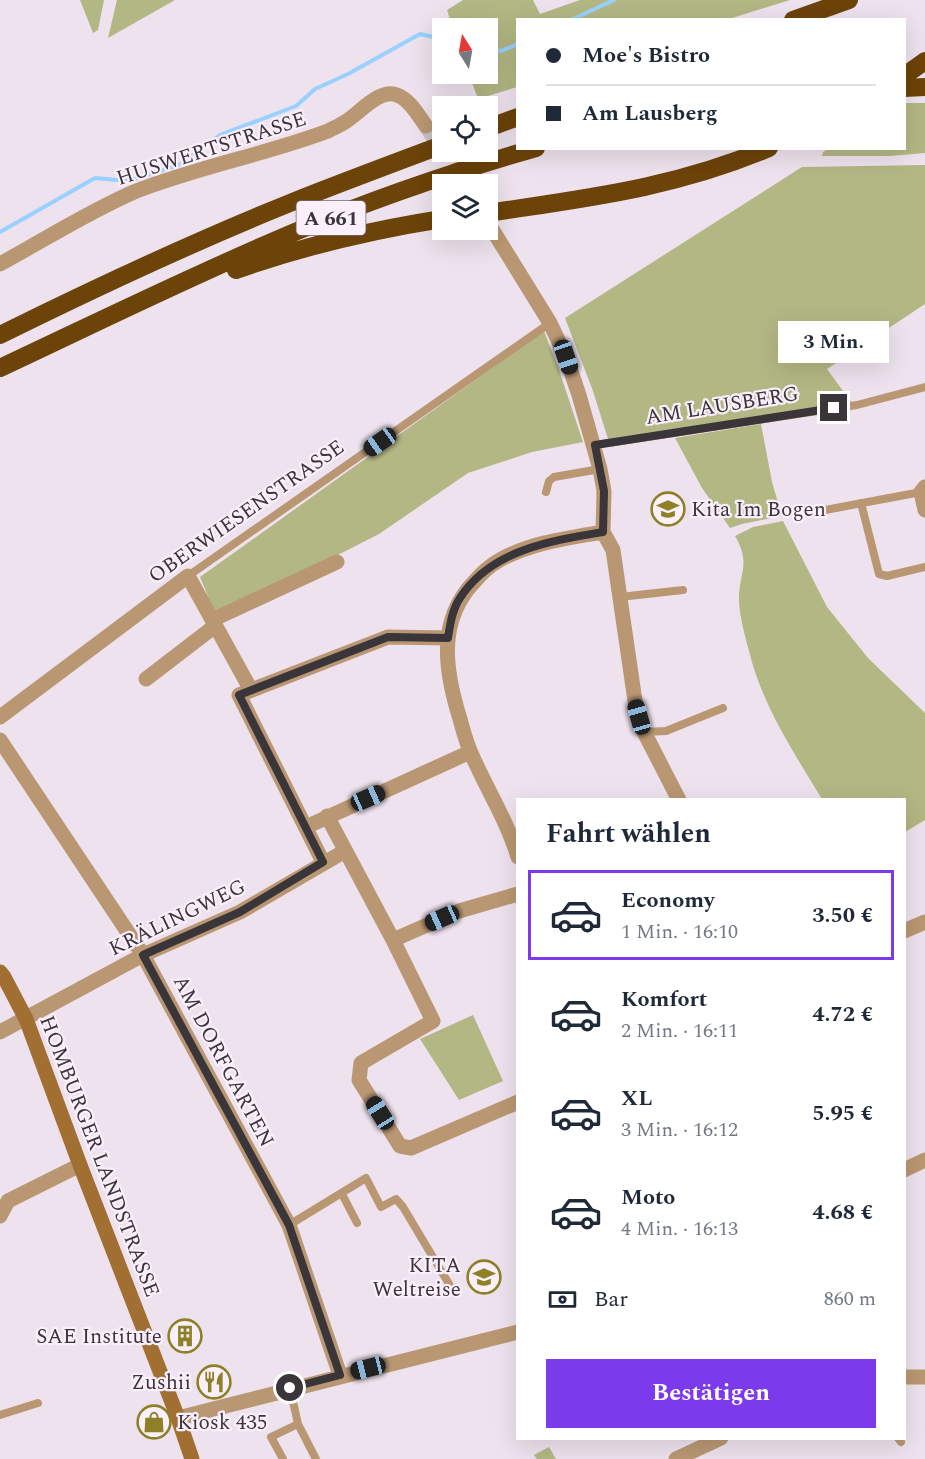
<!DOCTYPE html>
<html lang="de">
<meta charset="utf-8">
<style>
body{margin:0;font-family:Spectral,serif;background:#f2f2f3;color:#1f2937;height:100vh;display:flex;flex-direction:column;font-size:22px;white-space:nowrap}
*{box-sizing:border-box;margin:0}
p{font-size:20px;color:#747a83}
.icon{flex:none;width:33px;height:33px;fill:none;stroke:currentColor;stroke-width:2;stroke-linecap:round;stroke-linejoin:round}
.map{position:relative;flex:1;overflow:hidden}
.drawer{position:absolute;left:516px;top:798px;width:390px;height:642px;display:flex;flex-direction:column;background:#fff;border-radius:0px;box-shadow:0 6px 24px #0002}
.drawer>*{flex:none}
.hud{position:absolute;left:516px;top:18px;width:390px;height:132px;border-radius:0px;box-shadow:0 6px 24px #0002;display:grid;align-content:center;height:132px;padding:0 30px;background:#fff}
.needle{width:39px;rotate:349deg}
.controls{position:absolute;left:432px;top:18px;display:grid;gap:12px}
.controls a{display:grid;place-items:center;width:66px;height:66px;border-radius:0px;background:#fff;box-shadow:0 6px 24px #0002;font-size:30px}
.end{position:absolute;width:27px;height:27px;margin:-14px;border:8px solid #393539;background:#fff;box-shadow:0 0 0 3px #fff}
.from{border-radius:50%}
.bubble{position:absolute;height:42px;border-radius:0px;background:#fff;box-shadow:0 6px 24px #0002;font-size:20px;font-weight:700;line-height:42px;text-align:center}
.car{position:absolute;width:18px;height:36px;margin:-18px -9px;border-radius:8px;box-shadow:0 0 4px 2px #0007;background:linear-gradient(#222 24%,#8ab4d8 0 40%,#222 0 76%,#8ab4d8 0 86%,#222 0)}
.hud b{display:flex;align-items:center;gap:21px;height:57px;font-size:22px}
.hud b+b{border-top:2px solid #e0e1e3}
.hud i{width:15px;height:15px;background:#1f2937}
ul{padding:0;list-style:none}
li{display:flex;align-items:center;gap:18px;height:90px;margin:0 12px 9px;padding:0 18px;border:3px solid transparent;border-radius:0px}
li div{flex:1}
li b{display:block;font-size:22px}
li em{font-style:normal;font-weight:700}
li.selected{border-color:#7c3aed}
li>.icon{width:54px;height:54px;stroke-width:1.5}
h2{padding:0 30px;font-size:27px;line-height:72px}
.pay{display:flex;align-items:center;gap:15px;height:66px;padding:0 30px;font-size:22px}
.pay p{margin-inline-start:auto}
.action{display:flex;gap:12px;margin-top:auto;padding:12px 30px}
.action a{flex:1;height:69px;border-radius:0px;background:#7c3aed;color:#fff;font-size:24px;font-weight:700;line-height:69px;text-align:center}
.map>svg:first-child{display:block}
</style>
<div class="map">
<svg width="925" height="1459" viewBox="0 0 925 1459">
<rect width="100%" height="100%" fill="#ede2ed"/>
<path fill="#b3b784" d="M80 0H104L98 30 93 33Z
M117 0H175L108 38Z
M463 0H533L540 14 580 0H790L729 19 518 20 517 87 478 99 469 74H488V28H453L447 10Z
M905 103H925V153L890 156H822L823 152 828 149 904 148Z
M925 165V304L827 369 851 402 608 439 593 391 565 318 802 167Z
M544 331 558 367 583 442 532 452 468 473 379 534 328 560 214 611 200 577Z
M761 424 772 482 782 516 742 524 730 528 702 488 675 438Z
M783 521 827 607 868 658 925 713V820L905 832 904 800 822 799C794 753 762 705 749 651 745 636 740 618 739 602 738 573 752 565 735 536L753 527Z
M473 1015 503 1081 459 1100 420 1039Z
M549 1447 556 1459H537L534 1455Z"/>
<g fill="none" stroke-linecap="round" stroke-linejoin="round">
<path stroke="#99d1fe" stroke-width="4" d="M571 20 614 0
M488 48 501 51 518 44
M0 232 95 178 128 181 181 164 220 135 296 106 315 89 348 74 420 34 442 39"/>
<path stroke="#c9bfc9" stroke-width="15" stroke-dasharray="15 8" stroke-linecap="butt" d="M426 126 464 184"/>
<path stroke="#b99772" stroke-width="8" d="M595 445 857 405 925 387
M546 492 549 481 554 477 600 469
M861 503 879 574 887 576 925 567
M820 511 921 492
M188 576 550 323
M620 597 683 590
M644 732 666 731 723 708
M342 1194 357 1223
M289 1225 366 1178 381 1207 396 1199 403 1207 455 1294
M290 1388 298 1424 316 1459
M0 1415 38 1403
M898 1438 901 1442
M283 1459 271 1437 298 1424"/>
<path stroke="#b99772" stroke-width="15" d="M492 229 550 323 566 357 579 395 600 469 604 491 603 532
M0 264C44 240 88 212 134 192 197 167 264 155 328 131 333 128 339 126 345 122 359 114 379 88 397 95 410 100 418 115 426 126
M925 487 921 492 925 510
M603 532 613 550 635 701 644 732 679 800
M212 620 337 562
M146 679 215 626
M0 717 188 576 251 690
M0 740 143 955 289 1225 340 1375
M327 816 393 940 433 1021 361 1063 359 1080 400 1146 411 1148 518 1102
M306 827 470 752
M518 857C507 820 486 788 471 753 466 742 463 730 460 719 445 671 437 621 474 582 481 574 489 566 498 561 529 543 567 538 603 532
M323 862 239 695 388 637 448 638
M904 931 925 922
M393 940 459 911 518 894
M0 1032 143 955 240 912 345 851
M904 1170 925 1160
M0 1216 8 1201 80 1165
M904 1377H925
M178 1418 518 1332
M676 1459 721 1438"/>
<path stroke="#a26f33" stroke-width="15" d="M0 972 4 977 26 1019 80 1165 178 1418 192 1459"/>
<path stroke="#6c4309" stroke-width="18" d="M793 20 849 0
M904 88 925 87
M488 128 518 117
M488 213C587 198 675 188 769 148
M236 270C304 246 372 230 442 219
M0 335C95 288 191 243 290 203 340 183 391 164 442 145
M0 368C98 322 195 274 295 232 373 199 455 171 536 148"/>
<path stroke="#6c4309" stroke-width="18" d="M904 76 925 61"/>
</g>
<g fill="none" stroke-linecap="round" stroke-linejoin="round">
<path stroke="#393539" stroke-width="8" d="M290 1388 340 1375 289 1225 143 955 240 912 323 862 239 695 388 637 448 638C450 625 452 610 460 598 491 550 550 541 603 532L604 491 595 445 834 408"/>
</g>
<defs>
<symbol id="school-ring" viewBox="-11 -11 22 22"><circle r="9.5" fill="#faeffb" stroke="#8d8026" stroke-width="1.5"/><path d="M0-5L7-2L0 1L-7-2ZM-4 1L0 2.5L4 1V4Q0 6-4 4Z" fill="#8d8026"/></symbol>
<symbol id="building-ring" viewBox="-11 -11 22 22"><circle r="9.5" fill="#faeffb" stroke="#8d8026" stroke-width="1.5"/><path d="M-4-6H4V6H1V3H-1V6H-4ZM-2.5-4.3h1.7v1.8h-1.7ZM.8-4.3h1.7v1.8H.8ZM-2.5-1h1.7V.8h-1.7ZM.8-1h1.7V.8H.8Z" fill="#8d8026"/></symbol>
<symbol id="restaurant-ring" viewBox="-11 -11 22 22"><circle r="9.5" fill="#faeffb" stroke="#8d8026" stroke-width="1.5"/><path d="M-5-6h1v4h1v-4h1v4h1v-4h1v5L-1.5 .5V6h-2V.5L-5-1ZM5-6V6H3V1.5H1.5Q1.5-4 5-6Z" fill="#8d8026"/></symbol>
<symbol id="shop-ring" viewBox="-11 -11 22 22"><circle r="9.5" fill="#faeffb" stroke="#8d8026" stroke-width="1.5"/><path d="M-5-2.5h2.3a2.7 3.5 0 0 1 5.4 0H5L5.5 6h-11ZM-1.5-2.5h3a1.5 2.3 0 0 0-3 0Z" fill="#8d8026"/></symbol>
</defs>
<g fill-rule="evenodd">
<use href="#school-ring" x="649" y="490" width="38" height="38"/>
<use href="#school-ring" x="465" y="1258" width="38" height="38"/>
<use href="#building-ring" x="166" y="1317" width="38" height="38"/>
<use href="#restaurant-ring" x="195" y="1363" width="38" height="38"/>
<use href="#shop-ring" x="135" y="1403" width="38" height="38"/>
</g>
<g text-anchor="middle" stroke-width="4.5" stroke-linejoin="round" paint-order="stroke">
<rect fill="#faeffb" stroke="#736d73" stroke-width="1.5" x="296.5" y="201" width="69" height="34" rx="4.5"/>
<g font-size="20" font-weight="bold" fill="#393539">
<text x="331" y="225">A 661</text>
</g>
<g font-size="21" fill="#393539" stroke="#faeffb">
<text transform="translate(211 148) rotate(-18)" y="7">HUSWERTSTRASSE</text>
<text transform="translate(722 405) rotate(-9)" y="7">AM LAUSBERG</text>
<text transform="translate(246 511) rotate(-35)" y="7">OBERWIESENSTRASSE</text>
<text transform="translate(177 917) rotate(-26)" y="7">KRÄLINGWEG</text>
<text transform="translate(224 1061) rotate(62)" y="7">AM DORFGARTEN</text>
<text transform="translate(100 1156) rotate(69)" y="7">HOMBURGER LANDSTRASSE</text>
</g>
<g font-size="21" fill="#393539" stroke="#faeffb" text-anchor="end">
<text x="691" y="516" text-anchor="start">Kita Im Bogen</text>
<text x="461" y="1272">KITA<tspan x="461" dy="24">Weltreise</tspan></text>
<text x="162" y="1343">SAE Institute</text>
<text x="191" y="1389">Zushii</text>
<text x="177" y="1429" text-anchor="start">Kiosk 435</text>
</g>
</g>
</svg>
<div class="controls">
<a><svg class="needle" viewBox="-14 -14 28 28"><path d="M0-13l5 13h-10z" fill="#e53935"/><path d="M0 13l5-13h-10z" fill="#747a83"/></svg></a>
<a><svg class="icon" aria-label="locate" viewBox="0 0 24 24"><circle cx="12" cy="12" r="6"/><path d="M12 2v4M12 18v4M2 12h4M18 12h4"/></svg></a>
<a><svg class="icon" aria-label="layers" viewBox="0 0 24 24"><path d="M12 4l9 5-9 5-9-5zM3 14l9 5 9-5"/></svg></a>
</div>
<i class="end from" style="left:290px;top:1388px"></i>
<i class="end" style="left:834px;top:408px"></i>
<div class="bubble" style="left:778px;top:321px;width:111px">3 Min.</div>
<i class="car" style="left:566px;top:357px;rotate:161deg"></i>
<i class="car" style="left:380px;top:442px;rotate:235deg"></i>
<i class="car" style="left:639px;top:717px;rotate:344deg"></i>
<i class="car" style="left:368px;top:798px;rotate:66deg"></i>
<i class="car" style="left:442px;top:918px;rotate:246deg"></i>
<i class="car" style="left:380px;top:1113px;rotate:328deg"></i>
<i class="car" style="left:368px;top:1368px;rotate:256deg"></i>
<div class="hud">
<b><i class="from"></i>Moe's Bistro</b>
<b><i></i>Am Lausberg</b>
</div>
<section class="drawer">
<h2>Fahrt wählen</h2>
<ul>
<li class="selected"><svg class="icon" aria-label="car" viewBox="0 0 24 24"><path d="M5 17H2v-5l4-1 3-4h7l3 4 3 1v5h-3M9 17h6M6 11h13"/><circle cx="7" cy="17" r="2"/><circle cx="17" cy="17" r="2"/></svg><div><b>Economy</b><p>1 Min. · 16:10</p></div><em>3.50 €</em></li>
<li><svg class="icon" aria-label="car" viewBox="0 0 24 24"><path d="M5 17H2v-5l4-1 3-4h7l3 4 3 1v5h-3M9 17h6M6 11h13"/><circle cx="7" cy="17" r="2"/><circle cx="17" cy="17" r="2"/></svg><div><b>Komfort</b><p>2 Min. · 16:11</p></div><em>4.72 €</em></li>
<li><svg class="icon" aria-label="car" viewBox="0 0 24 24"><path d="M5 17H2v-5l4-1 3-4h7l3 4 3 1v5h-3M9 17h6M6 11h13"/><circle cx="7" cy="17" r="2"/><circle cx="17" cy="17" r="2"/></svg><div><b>XL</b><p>3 Min. · 16:12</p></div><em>5.95 €</em></li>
<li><svg class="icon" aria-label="car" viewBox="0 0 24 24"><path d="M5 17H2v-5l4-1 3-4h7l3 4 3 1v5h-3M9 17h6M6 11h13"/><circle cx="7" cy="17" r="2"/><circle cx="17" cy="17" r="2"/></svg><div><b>Moto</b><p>4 Min. · 16:13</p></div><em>4.68 €</em></li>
</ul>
<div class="pay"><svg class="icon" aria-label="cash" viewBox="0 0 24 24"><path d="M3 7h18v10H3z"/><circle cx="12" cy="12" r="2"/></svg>Bar<p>860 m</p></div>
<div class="action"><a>Bestätigen</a></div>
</section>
</div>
